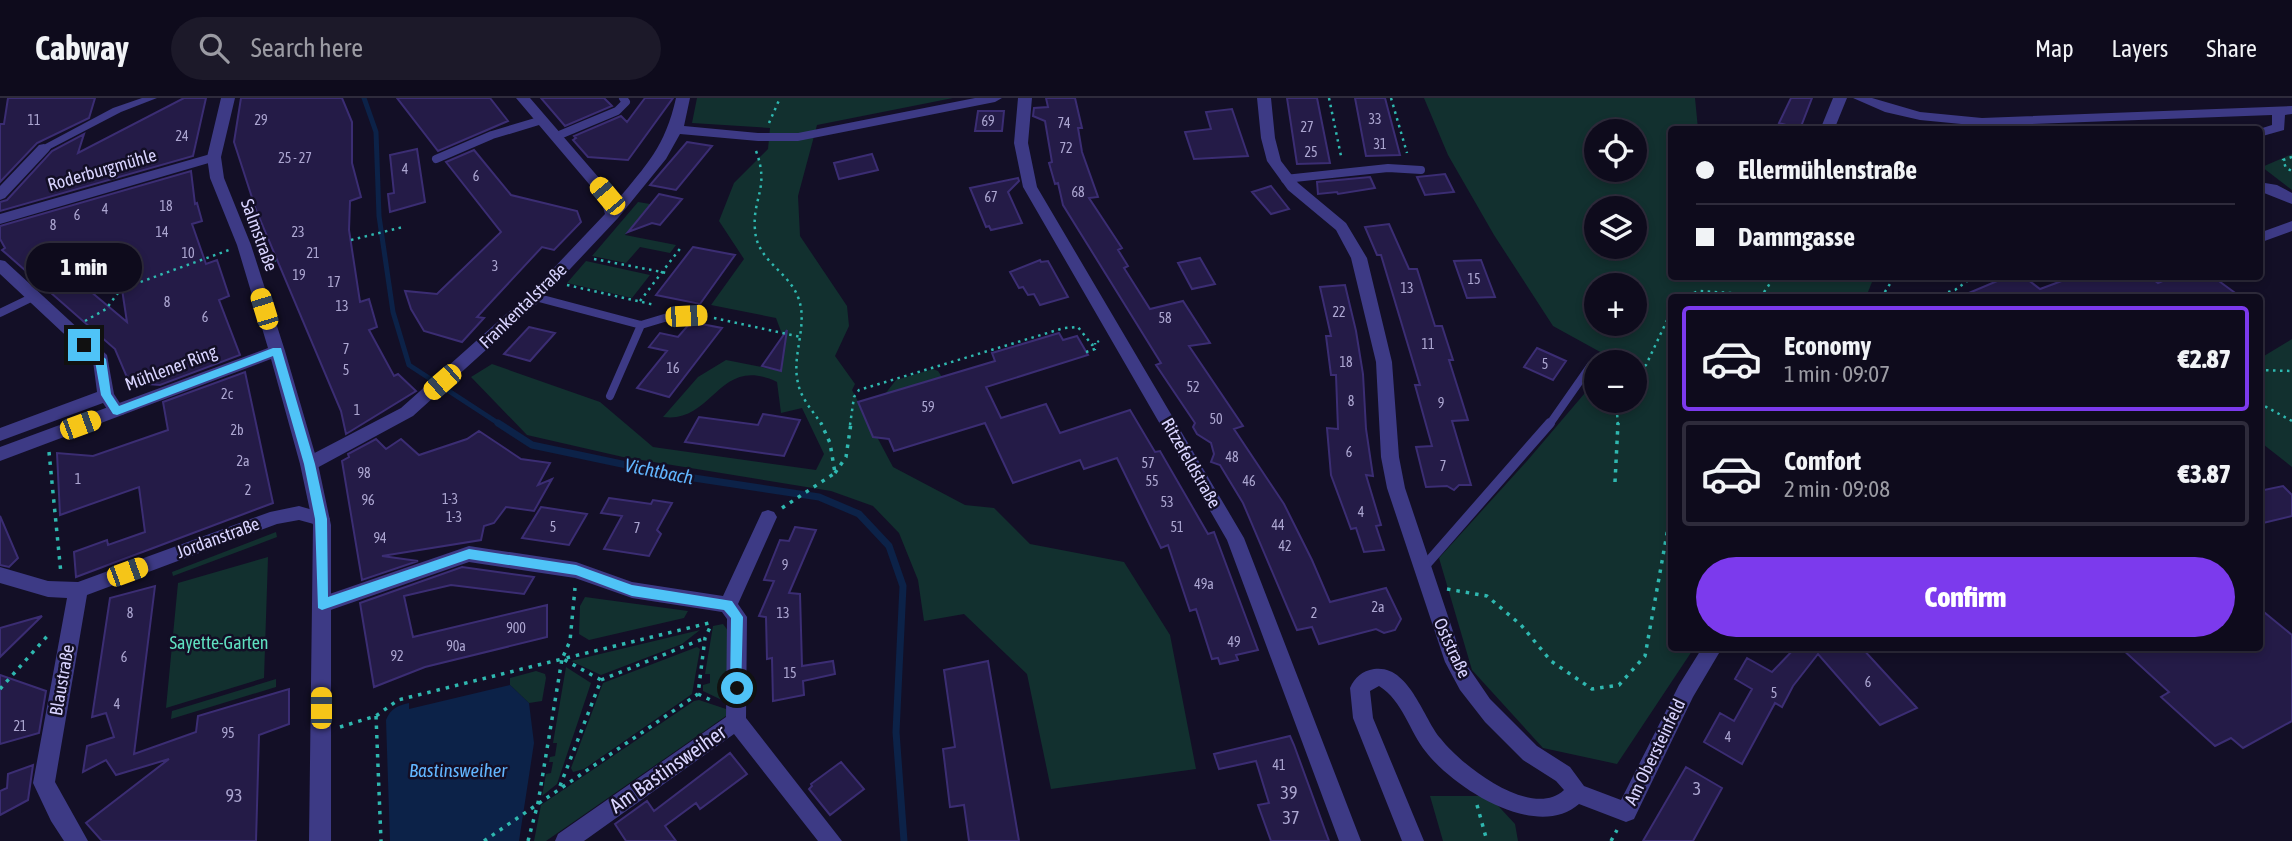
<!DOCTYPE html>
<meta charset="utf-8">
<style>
body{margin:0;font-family:"Asap Condensed",sans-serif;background:#1c1929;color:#f1f3f6;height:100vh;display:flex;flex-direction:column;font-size:26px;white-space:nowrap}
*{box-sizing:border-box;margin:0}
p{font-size:23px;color:#9b9ba3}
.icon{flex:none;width:38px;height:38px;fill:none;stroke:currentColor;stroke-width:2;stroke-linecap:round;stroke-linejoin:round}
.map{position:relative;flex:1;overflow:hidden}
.sheet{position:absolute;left:1668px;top:196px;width:595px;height:357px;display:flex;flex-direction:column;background:#0e0b1c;border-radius:7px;box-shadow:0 4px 10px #0003,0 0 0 2px #2e2b3b}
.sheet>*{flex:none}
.hud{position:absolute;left:1668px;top:28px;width:595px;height:154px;border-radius:7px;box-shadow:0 4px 10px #0003,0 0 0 2px #2e2b3b;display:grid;align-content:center;height:154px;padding:0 28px;background:#0e0b1c}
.buttons{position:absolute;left:1584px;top:21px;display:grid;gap:14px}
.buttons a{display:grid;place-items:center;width:63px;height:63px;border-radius:50%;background:#0e0b1c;box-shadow:0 4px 10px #0003,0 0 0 2px #2e2b3b;font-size:35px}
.end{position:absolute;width:32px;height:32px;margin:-16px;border:9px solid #4fc3f7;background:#111;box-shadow:0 0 0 4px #111}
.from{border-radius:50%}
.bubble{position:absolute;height:49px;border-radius:24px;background:#0e0b1c;box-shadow:0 4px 10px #0003,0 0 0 2px #2e2b3b;font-size:23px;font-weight:800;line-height:49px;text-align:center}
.car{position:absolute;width:21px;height:42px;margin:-21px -10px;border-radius:9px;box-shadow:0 0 5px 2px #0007;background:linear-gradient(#f5c518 24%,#345 0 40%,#f5c518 0 76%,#345 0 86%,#f5c518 0)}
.hud b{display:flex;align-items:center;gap:24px;height:66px;font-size:26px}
.hud b+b{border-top:2px solid #2e2b3b}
.hud i{width:18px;height:18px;background:#f1f3f6}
ul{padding:12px 0 0;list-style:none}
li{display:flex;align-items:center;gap:21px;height:105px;margin:0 14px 10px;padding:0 14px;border:4px solid #2e2b3b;border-radius:7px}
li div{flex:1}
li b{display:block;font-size:26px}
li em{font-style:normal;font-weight:800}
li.active{border-color:#7c3aed}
li>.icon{width:63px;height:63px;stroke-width:1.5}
.button{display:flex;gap:14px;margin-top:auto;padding:14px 28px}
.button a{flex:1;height:80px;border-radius:42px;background:#7c3aed;color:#fff;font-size:28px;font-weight:800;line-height:80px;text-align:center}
header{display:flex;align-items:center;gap:42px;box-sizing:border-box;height:98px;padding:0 35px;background:#0e0b1c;border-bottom:2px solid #2e2b3b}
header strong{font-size:33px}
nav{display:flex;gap:38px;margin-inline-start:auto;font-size:24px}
.search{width:490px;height:63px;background:#1c1929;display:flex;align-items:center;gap:18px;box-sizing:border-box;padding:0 24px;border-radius:38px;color:#9b9ba3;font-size:26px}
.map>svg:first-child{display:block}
</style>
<header>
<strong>Cabway</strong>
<div class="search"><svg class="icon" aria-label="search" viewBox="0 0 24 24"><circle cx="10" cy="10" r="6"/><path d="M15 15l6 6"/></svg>Search here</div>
<nav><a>Map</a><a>Layers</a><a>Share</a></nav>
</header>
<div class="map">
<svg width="2292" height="743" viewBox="0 0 2292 743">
<rect width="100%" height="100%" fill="#130f26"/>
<path fill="#12302f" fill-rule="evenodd" d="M697 0H953L817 27 798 98 800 138 847 208 849 228 835 258 855 286 852 292 893 369 965 407 994 410 1030 446 1124 464 1170 537 1196 671 1051 691 1027 576 964 516 924 523 918 482 899 435 873 408 831 393 623 359 527 337 471 279 492 266 600 304 653 349 816 372 824 356 802 310 781 315 777 284C718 256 714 326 663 319L698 279 726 262 781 273 785 244 776 220 711 207 744 161 719 123 734 85 768 51 770 30 692 25Z
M1424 0H1695L1698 31 1671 32V178L1874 179 1866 199 1671 200V550H1694L1617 666 1543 650 1472 572 1439 460 1527 363 1596 282V303H1634V264H1611L1613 261 1553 228 1494 137 1448 57ZM1596 33H1634V72H1596ZM1596 110H1634V149H1596ZM1596 187H1634V226H1596Z
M2292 56V92L2262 69Z
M638 104 650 106 625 137 676 147 670 155 640 149 626 165 592 158Z
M586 163 650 177 632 200 567 185Z
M2292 241V369L2259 343V261Z
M933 271 938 273 942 279 885 296 896 282Z
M276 434 277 439 173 478 172 474Z
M268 459 264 580 166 610 178 485Z
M585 499 688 513 684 520 589 542 579 536 580 508Z
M723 526 729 534 728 605 703 593V587L710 585V576H705L713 528Z
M700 532 682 546 601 577 571 563Z
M697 549 700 551 692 596 584 671 573 674 571 670 603 585Z
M566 569 591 585 557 686 542 698 546 676 551 675 553 664H549L550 659 555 658 557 645H553Z
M536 573 545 576 546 580 542 603 529 605 510 587V580Z
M276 581V589L171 621 172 613Z
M699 602 726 611V618L546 743H534L541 707 694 603Z
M1430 698H1489L1515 726 1518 743H1443Z"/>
<path fill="#0c2248" d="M510 587 529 605 534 645 519 743H390L386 622C391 610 397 608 409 605V611Z"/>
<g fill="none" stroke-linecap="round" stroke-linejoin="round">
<path stroke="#0c2248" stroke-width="5" d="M364 0 376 34 379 118 393 214 409 267 501 327"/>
<path stroke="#0c2248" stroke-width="7" d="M498 325 532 347 674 377 819 399 859 416 889 448 903 488 896 634 904 743"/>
</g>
<path fill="#241b47" stroke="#3b2d73" stroke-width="2" fill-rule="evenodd" d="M8 0H95L89 20 37 45 0 84V26H4Z
M184 0H206L193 58 0 113V104L7 102 52 53 84 36 78 55Z
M241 0H342L352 24V65L361 99 350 103 349 132 360 204 369 201 377 229 369 232 394 278 398 276 416 293 346 336 341 313 256 112 234 44Z
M397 0H490L508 23 438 53Z
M541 0H604L612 8 565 28Z
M645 0H673L628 62 588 59 573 42 576 40 574 38 621 18 627 24Z
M1046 0H1075L1082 30H1078L1082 54 1098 99 1089 100 1122 150 1118 152 1128 168 1124 170 1150 211 1183 203 1210 245 1189 248 1243 328 1234 331 1284 406 1312 462 1330 504 1386 490 1401 521 1395 532 1384 535 1376 531 1319 546 1312 529 1297 532 1243 405 1220 367 1211 364 1214 356 1211 345 1197 336 1193 329 1195 325 1156 267 1161 265 1063 107 1058 85 1055 86 1049 65 1052 64 1045 23 1033 18 1034 10 1048 9Z
M1287 0H1317L1330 65 1297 66Z
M1355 0H1385L1400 57 1366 58Z
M1791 0H1812L1800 31 1779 25Z
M1232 11 1248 58 1194 61 1185 34 1211 31 1206 14Z
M978 13H1004L1002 33H975Z
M687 44 712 48 676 92 650 87Z
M417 51 425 104 390 114 388 96 394 95 390 57Z
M474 52 511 97 577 113 581 124 554 152 542 149 477 219 484 220 462 244 424 233 411 211 405 193 437 196 501 134 446 64Z
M872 56 878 72 839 81 834 65Z
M191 73 195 106 197 105 202 123 192 126 206 166 217 162 229 198 219 202 240 257 160 287 134 285 126 277 115 251 2 152 5 150 0 141V128ZM118 165 127 224 71 177Z
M1445 76 1454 94 1425 97 1417 79Z
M1370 79 1375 90 1338 96 1337 94 1318 96 1317 84Z
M1018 80 1019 83 1008 94 1022 125 991 132 989 128 986 129 970 90Z
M1271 88 1282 102 1289 111 1271 116 1252 94Z
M659 96 682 101 660 127 652 125 628 134Z
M1389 126 1409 171H1417L1435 228H1442L1453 262H1449L1468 322 1452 323 1471 387H1459L1454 392 1447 388 1426 389 1416 349 1432 348 1415 287H1420L1381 157H1377L1365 129Z
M693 149 735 157 700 206 656 197Z
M1200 160 1215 186 1192 191 1178 165Z
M1040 162 1041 164 1048 163 1068 199 1040 207 1034 196 1028 197 1023 189 1019 190 1010 174Z
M1481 162 1495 199 1467 200 1454 163Z
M2009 178H2023L2040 191 2075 178 2090 181 2097 178H2149L2158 185 2174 178H2212L2242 200H1957Z
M1345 187 1356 233 1363 276 1366 331 1373 378 1366 377 1381 427 1376 428 1384 452 1364 454 1356 430 1351 431 1331 377 1327 330 1338 331 1336 277H1331L1326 238H1331L1320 189Z
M691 224 722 230 669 299 637 290 667 253 649 249 660 235 678 239Z
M529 229 555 235 530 263 504 256Z
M787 232 781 273 762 268Z
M1059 235 1063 242 1077 238 1088 257 986 289 1001 320 1046 306 1060 335 1130 312 1155 354 1160 353 1208 436 1214 434 1258 552 1236 557 1238 562 1220 566 1218 560 1212 561 1196 511 1190 513 1168 447 1161 450 1117 360 1084 371 1080 362 1013 385 985 325 894 353 889 341 873 339 858 304 995 263 992 255Z
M1537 250 1566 263 1553 282 1524 269Z
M245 274 273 405 76 479 74 454 107 442 108 447 145 434 139 389 60 417 57 355 93 358 168 332 163 304Z
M763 316 800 322 784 358 685 344 699 319 758 327Z
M479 333 521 361 550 365 538 387 552 381 534 413 506 409 494 425 484 428 481 442 382 458 418 463 362 482 342 363 349 359 348 356 376 341 386 351 401 341 419 357 467 341Z
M2283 388 2292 397V418L2259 426V393Z
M609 400 651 406 653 402 672 405 657 432 661 436 649 458 604 451 622 418 601 415Z
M541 409 587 416 569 447 522 440Z
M0 418 18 460 9 469 0 467Z
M795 429 816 432 789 495 800 496 802 568 833 563 835 576 803 583 804 597 773 603 772 560 767 561 766 519 759 518 774 483 764 482 780 442 789 443Z
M462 469 534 479 524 496 451 487 404 498 413 539 547 507V539L425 569 374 589 360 505Z
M155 488 134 656 196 634 198 618 289 591V626L259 637 256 743H102L86 725 169 661 116 677 106 662 83 674 87 648 114 639 106 615 92 619 110 500Z
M2259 510 2292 537V623L2243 650 2231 640 2215 648 2161 599 2169 594 2121 550H2259Z
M42 518 0 559V530Z
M1795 550H1862L1917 610 1880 627 1818 556 1793 588 1782 609 1775 605 1742 666 1704 644 1720 615 1734 623 1752 591 1735 581 1747 560 1772 574Z
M988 563 1019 743H969L964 707 950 709 943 651 955 649 944 572Z
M0 577 46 593 39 635 0 646Z
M1290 638 1294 647 1329 743H1271L1258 707 1269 705 1256 663 1219 671 1214 656Z
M730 655 747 676 700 711 696 705 665 728 676 743H626L615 726 647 703 654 713Z
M841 664 864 691 830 717 809 691 812 688 811 686Z
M33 667 28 702 0 717V693L7 690 8 676Z
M1686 669 1722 690 1693 743H1643Z"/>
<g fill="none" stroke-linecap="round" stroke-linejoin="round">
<path stroke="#2fb8b0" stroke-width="2.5" stroke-dasharray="2.5 4.5" stroke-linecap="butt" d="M1329 0 1341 58
M1391 0 1407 55
M769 25 780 0
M756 53C770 90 752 100 755 132 757 163 788 173 798 199 809 227 791 257 798 285 801 301 813 313 822 327
M2292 59 2283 62 2286 70 2292 73
M351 142 403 129
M594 161 667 175
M267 164 276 162
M567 187 655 207
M1681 200 1699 193 1762 197
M1760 200 1775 178
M1881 200 1895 178
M1928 200 1955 192 1974 178
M640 203 682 148
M714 220 801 239
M85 223 106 211 121 191 229 152
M1086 254 1095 251V245
M2259 272 2292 273
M1634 277 1646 267 1671 214
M1616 303 1618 327
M2259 305 2292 323
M850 327 854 299 859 292 1064 230 1078 229 1092 247 1099 243
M1671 327 1667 307 1671 296"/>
<path stroke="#2fb8b0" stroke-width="3.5" stroke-dasharray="3.5 6" stroke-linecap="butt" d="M1670 325 1671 328
M49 354 61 476
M835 375 846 359 851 325
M1615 384 1618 325
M782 410 835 375 830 345 821 325
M1447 491 1487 498 1521 527 1551 563 1592 591 1619 587 1645 558 1668 430 1671 349
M601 582 705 540
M0 591 50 535
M698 596 715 604
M376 618 381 743
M340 629 376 618 398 602 562 561 570 543 575 490
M560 688 601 582 563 561
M1477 707 1487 743
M484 743 698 596 705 540 712 525
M528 743 538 705 562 561 713 524
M1611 743 1617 732"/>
<path stroke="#3d3a85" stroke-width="8" d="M557 38 617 13 626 4 623 0
M436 61 492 37 542 22
M1285 81 1388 70 1421 72
M535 199 641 227 671 218 701 217
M0 215 33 199
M610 298 641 227
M1549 327 1591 267"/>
<path stroke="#3d3a85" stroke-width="10" d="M1423 470 1550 325"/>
<path fill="#3d3a85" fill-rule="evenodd" d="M142 0H157L121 14 48 52H40L38 50 113 10Z"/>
<path fill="#3d3a85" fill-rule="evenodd" d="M516 0H530L612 95 616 104C647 66 665 49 676 0H690L684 28 758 35H798L975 0H1002L995 4 798 43H758L680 36 666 61 618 120 540 203 413 318 315 371H303L300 366 303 361 401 310 530 195 605 116 600 99Z
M1018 0H1032L1028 45 1037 89 1244 440 1361 743H1339L1227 442 1023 89 1014 45Z
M1257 0H1271L1275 40 1281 63 1298 85 1346 125 1367 160 1392 264 1399 359 1405 390 1462 560 1490 601 1537 648 1570 669 1584 688 1621 702 1679 587 1702 550H1722L1693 599 1634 721 1626 724 1579 706C1537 743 1455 691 1426 654 1409 633 1403 603 1379 588L1370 593 1373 620 1424 743H1402L1353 620 1350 590C1355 579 1362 573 1374 571 1409 566 1423 620 1441 641 1462 668 1532 722 1564 692L1556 683 1523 662 1485 624 1460 592 1445 564 1387 390 1381 359 1376 264 1351 160 1336 132 1288 92 1267 63 1261 40Z
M1833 0H1847L1834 32H1820Z
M1853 0H1872L1920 14 1982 20 2292 8V16L2285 17 2284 32 2259 39V32H2256L2272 27V17L1982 28 1920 22 1885 14Z
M44 46 51 50 49 53 5 100 0 102V88L39 47Z
M214 55 219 56V62L0 126V116Z
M2259 84 2277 87 2292 95V106L2259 93Z
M2292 123V133L2259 145V135Z
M0 162 5 163 107 257 114 296 125 313 123 317H111L103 305 0 343V330L97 294 93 263 0 176Z
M299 408 327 416 330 421 327 426 321 428 299 422 277 426 87 497 55 684 88 743H64L51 723 33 685 67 500 48 499 0 485V469L48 483 78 484 270 414Z
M768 412 774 414 777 419 738 506 747 519 746 620 842 743H818L734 636 584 743H555L558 736 726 619 727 521 722 514 632 500 575 480 469 464 322 515 315 513 312 507 315 501 469 448 576 464 632 484 723 498 762 414Z"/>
<path fill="#3d3a85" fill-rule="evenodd" d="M221 0H235L221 59 224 80 251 147 285 253 318 366 331 427V743H309L313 427 300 366 271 261 0 363V349L268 250 237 147 210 80 207 59Z"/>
</g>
<path fill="#4fc3f7" d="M84 244 106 261 111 296 119 308 273 250H281L315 366 327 421 328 499 469 451 576 467 632 487 732 503 743 519 741 594H732L730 590 731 520 724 512 632 498 576 477 469 461 322 512 318 510 315 421 304 366 273 258 117 317 113 316 101 297 95 263 79 247Z"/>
<g text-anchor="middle" stroke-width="5" stroke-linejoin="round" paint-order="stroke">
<g font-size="14" fill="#aca6d1">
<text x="1375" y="26">33</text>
<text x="34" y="27">11</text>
<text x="261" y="27">29</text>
<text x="988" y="28">69</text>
<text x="1064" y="30">74</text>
<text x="1307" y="34">27</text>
<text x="182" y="43">24</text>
<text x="1380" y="51">31</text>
<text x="1066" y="55">72</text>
<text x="1311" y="59">25</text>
<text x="295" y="65">25 - 27</text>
<text x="405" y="76">4</text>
<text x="476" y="83">6</text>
<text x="1078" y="99">68</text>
<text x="991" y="104">67</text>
<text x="166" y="113">18</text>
<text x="105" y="116">4</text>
<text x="77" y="122">6</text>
<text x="53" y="132">8</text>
<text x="162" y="139">14</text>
<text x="298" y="139">23</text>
<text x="188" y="160">10</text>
<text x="313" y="160">21</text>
<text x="495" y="173">3</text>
<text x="299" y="182">19</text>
<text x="1474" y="186">15</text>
<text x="334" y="189">17</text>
<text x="1407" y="195">13</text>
<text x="167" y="209">8</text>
<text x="342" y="213">13</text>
<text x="1339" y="219">22</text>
<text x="205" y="224">6</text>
<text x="1165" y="225">58</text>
<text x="1428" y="251">11</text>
<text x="346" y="256">7</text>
<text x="1346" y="269">18</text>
<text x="1545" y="271">5</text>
<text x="673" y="275">16</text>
<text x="346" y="277">5</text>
<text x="1193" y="294">52</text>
<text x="227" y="301">2c</text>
<text x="1351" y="308">8</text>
<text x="1441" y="310">9</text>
<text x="928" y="314">59</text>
<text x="357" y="317">1</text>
<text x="1216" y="326">50</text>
<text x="237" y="337">2b</text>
<text x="1349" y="359">6</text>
<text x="1232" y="364">48</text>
<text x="243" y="368">2a</text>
<text x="1148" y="370">57</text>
<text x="1443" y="373">7</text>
<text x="364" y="380">98</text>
<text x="78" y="386">1</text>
<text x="1152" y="388">55</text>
<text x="1249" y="388">46</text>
<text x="248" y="397">2</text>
<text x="450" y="406">1-3</text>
<text x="368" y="407">96</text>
<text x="1167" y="409">53</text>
<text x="1361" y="419">4</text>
<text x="454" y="424">1-3</text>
<text x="1278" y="432">44</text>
<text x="553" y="434">5</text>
<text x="1177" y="434">51</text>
<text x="637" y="435">7</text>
<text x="380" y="445">94</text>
<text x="1285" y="453">42</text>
<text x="785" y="472">9</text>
<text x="1204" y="491">49a</text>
<text x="1378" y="514">2a</text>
<text x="130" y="520">8</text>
<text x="783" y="520">13</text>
<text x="1314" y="520">2</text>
<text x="516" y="535">900</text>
<text x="1234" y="549">49</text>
<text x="456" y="553">90a</text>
<text x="397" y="563">92</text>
<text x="124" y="564">6</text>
<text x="790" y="580">15</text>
<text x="1868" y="589">6</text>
<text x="1774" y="600">5</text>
<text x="117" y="611">4</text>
<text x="20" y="633">21</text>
<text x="228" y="640">95</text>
<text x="1728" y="644">4</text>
<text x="1279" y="672">41</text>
</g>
<g font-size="18" fill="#d9d4ff" stroke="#130f26">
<text transform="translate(102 72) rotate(-16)" y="6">Roderburgmühle</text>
<text transform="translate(259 137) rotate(70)" y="6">Salmstraße</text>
<text transform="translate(523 208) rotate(-44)" y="6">Frankentalstraße</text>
<text transform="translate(171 270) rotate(-21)" y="6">Mühlener Ring</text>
<text transform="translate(1191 365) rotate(60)" y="6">Ritzefeldstraße</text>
<text transform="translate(218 440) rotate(-20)" y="6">Jordanstraße</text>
<text transform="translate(1452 550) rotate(65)" y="6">Oststraße</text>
<text transform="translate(62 582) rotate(-80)" y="6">Blaustraße</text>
<text transform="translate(1655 654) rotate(-64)" y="6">Am Obersteinfeld</text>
</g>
<g font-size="18" fill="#5fe0c0" stroke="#130f26">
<text x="219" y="551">Sayette-Garten</text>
</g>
<g font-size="18" fill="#aca6d1">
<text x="1697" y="697">3</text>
<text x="1289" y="701">39</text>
<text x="234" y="704">93</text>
<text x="1291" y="726">37</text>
</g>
<g font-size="19" font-style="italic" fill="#62b6ff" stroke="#130f26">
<text transform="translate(659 373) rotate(11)" y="7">Vichtbach</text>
<text x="458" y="679">Bastinsweiher</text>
</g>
<g font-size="21" fill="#d9d4ff" stroke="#130f26">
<text transform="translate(668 671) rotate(-35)" y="7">Am Bastinsweiher</text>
</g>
</g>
</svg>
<div class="buttons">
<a><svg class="icon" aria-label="locate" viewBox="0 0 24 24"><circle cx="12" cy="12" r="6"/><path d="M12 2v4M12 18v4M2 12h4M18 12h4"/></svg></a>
<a><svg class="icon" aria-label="layers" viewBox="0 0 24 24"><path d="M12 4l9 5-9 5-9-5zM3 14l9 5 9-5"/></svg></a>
<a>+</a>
<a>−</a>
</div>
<i class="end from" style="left:737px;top:590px"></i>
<i class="end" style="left:84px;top:247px"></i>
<div class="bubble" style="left:26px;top:145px;width:116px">1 min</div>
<i class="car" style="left:607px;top:98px;rotate:320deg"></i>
<i class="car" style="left:264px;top:211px;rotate:343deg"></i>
<i class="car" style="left:686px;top:218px;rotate:87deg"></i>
<i class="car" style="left:442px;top:284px;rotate:229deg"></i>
<i class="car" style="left:80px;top:327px;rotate:70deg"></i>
<i class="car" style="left:127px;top:474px;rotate:70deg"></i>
<i class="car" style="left:321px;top:610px;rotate:0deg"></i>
<div class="hud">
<b><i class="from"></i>Ellermühlenstraße</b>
<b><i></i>Dammgasse</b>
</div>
<section class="sheet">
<ul>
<li class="active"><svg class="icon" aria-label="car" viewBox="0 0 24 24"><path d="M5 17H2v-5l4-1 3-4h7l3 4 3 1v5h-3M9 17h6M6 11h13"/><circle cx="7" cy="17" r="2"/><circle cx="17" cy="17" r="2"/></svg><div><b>Economy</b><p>1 min · 09:07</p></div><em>€2.87</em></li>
<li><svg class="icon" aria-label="car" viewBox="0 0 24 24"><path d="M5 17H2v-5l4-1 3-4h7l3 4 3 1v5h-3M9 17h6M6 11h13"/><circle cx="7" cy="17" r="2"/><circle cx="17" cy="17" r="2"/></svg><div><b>Comfort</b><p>2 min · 09:08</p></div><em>€3.87</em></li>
</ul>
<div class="button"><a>Confirm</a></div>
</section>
</div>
